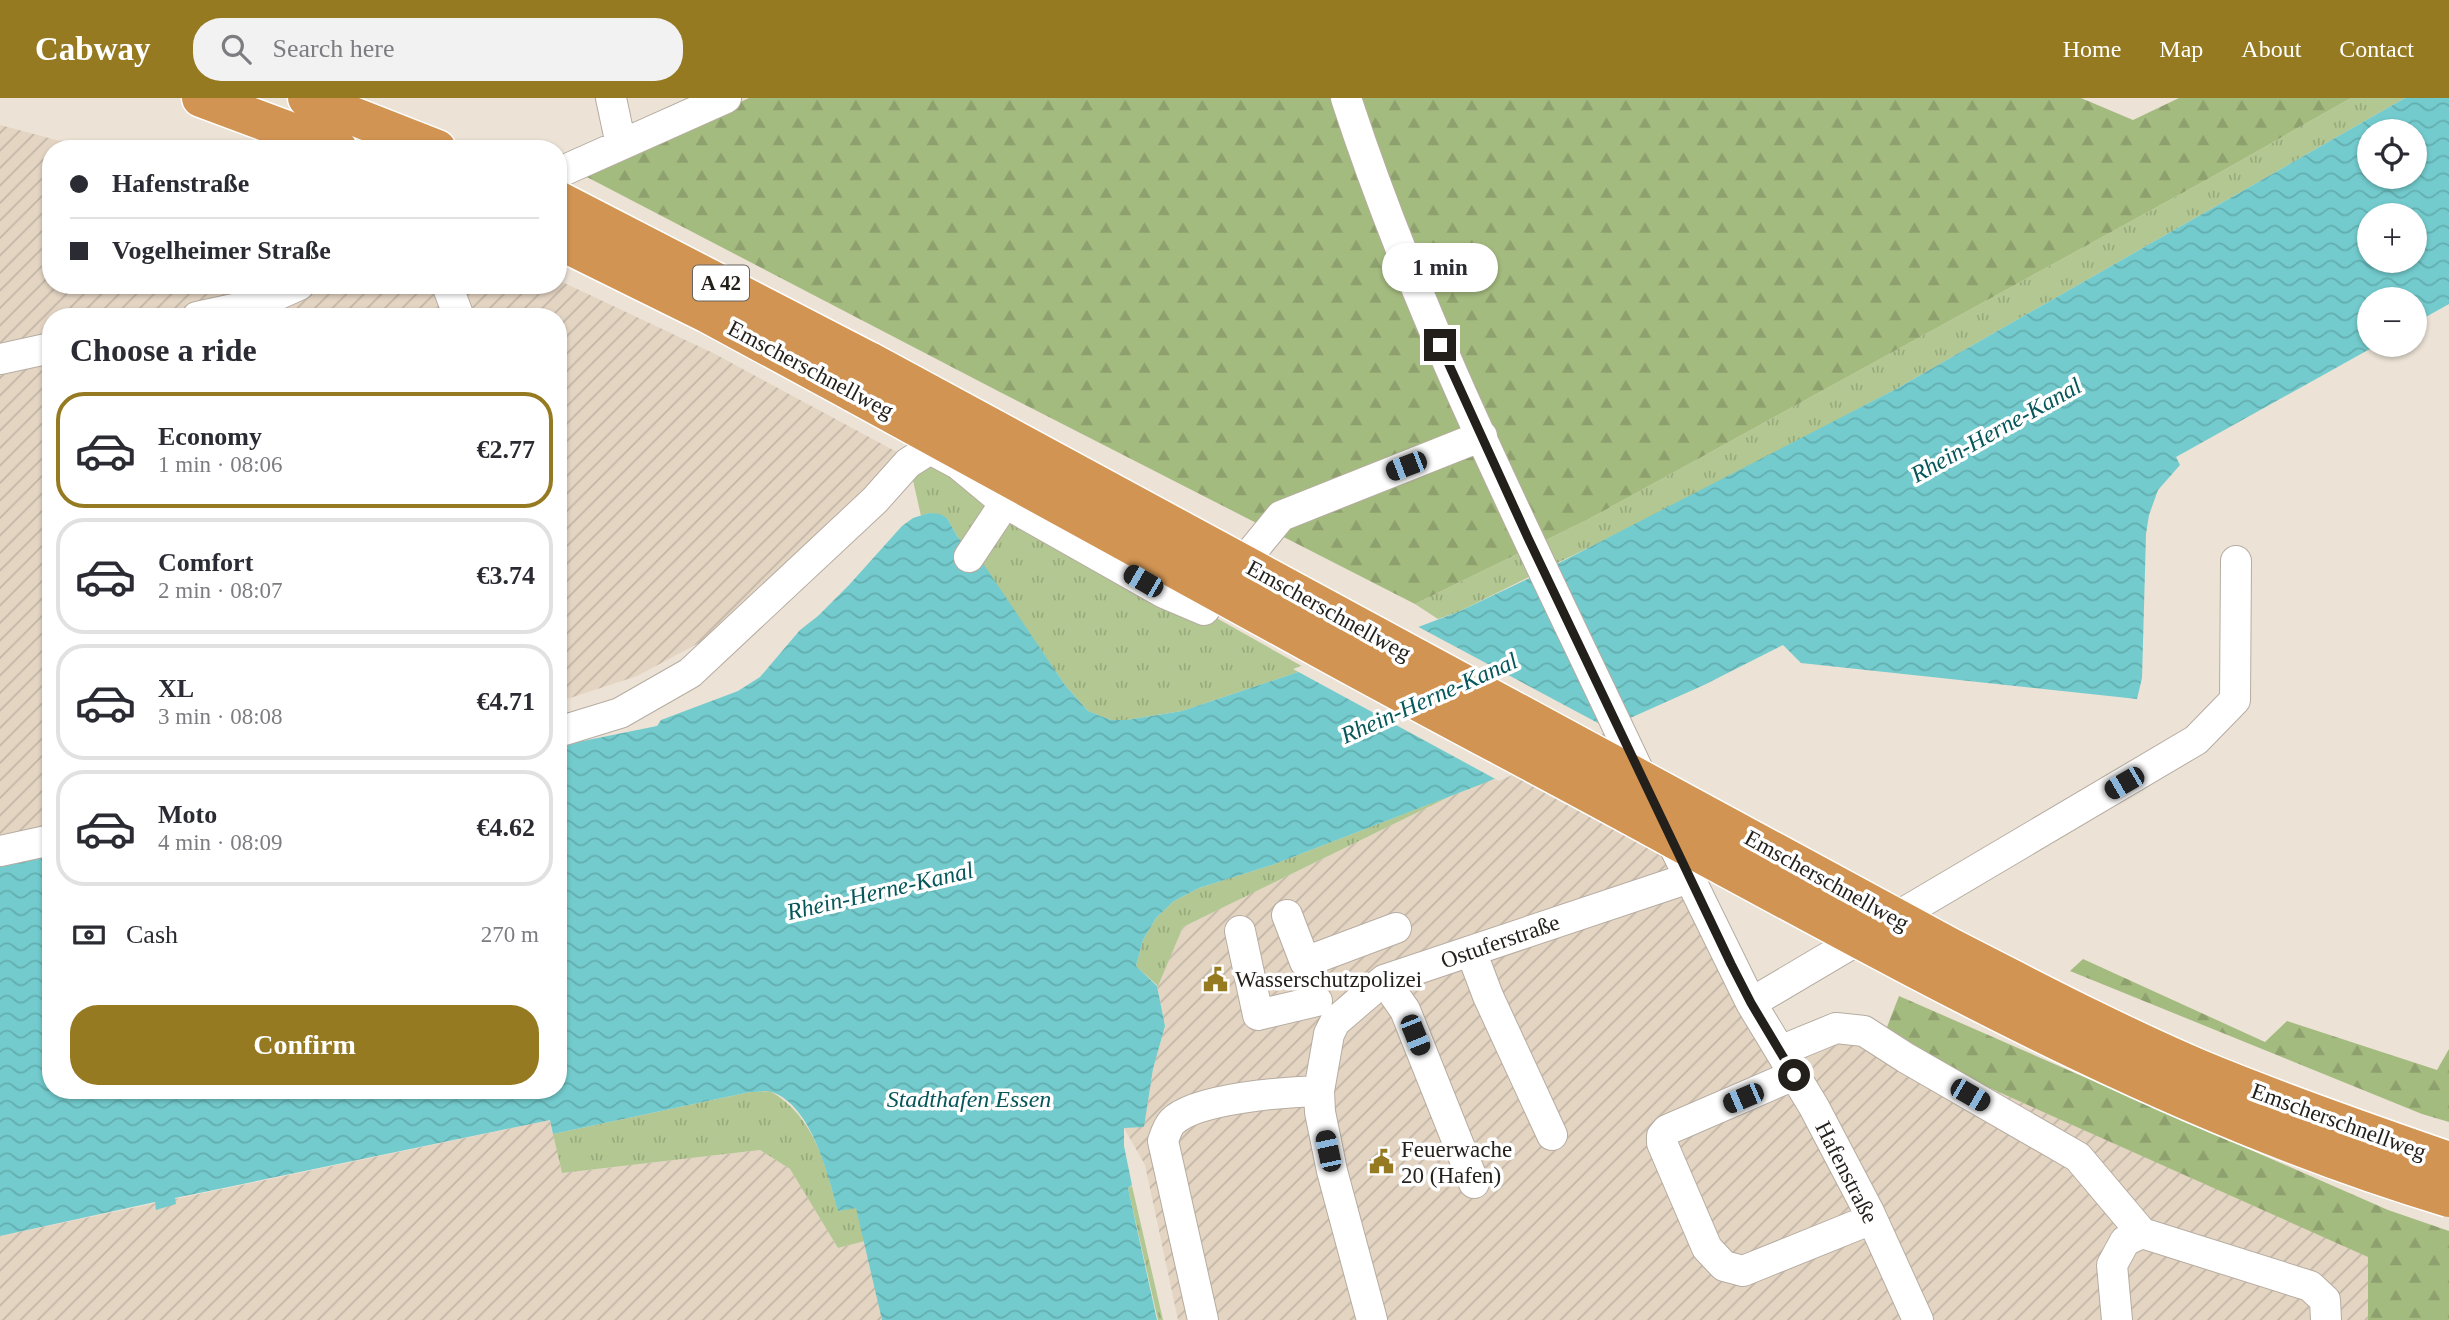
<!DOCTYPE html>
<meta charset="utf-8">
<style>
body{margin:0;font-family:"Times New Roman",serif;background:#f2f2f3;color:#2b2b33;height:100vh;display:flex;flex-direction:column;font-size:26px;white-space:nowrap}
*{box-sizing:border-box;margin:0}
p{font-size:23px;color:#7c7c81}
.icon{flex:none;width:38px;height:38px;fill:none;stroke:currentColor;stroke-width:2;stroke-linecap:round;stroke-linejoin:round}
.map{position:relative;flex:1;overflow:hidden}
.details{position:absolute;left:42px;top:210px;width:525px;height:791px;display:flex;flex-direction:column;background:#fff;border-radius:28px;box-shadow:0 2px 5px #0004}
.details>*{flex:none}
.top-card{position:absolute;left:42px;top:42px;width:525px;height:154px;border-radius:28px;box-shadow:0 2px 5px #0004;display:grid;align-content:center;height:154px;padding:0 28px;background:#fff}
.controls{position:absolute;left:2357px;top:21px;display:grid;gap:14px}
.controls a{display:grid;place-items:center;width:70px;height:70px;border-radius:50%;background:#fff;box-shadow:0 2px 5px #0004;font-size:35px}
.end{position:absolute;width:32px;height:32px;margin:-16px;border:9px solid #231f1b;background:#fff;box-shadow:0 0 0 4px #fff}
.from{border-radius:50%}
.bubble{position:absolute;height:49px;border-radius:24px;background:#fff;box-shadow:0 2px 5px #0004;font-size:23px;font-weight:700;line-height:49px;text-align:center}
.car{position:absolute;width:21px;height:42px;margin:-21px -10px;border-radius:9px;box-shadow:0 0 5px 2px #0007;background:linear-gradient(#222 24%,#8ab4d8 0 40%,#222 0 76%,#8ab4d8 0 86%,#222 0)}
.top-card b{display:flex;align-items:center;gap:24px;height:66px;font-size:26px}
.top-card b+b{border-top:2px solid #e1e1e2}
.top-card i{width:18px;height:18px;background:#2b2b33}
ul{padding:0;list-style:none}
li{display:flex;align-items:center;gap:21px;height:116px;margin:0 14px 10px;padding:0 14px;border:4px solid #e1e1e2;border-radius:28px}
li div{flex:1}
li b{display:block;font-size:26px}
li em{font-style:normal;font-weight:700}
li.active{border-color:#967a22}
li>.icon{width:63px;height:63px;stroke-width:1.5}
h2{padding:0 28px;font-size:32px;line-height:84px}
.pay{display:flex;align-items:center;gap:18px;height:77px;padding:0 28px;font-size:26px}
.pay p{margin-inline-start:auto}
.cta{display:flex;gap:14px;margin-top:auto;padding:14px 28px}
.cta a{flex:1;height:80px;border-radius:28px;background:#967a22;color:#fff;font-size:28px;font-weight:700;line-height:80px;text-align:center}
header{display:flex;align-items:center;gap:42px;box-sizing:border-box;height:98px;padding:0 35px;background:#967a22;color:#fff}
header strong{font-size:33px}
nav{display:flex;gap:38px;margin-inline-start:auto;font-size:24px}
.search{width:490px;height:63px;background:#f2f2f3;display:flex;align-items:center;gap:18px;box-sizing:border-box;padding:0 24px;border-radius:28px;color:#7c7c81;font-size:26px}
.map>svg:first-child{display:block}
</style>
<header>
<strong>Cabway</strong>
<div class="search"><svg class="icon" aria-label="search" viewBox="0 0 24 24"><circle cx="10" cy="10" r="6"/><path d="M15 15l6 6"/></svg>Search here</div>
<nav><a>Home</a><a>Map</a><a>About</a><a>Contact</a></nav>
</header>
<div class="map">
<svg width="2449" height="1222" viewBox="0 0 2449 1222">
<defs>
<pattern id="industrial-furrows" width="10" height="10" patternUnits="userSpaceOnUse" patternTransform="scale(1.75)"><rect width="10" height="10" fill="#e4d5c3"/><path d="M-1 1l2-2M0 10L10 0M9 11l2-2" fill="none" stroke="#c3b6a7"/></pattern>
<pattern id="grass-tufts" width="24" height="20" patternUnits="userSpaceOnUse" patternTransform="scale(1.75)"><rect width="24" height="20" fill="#b2c792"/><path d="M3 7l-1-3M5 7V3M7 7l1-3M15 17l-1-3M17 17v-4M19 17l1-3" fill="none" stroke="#99aa7d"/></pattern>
<pattern id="forest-firs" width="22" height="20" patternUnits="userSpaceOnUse" patternTransform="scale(1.75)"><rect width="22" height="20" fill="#a4bb7f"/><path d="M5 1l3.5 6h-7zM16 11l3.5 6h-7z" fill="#8da06d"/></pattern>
<pattern id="water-waves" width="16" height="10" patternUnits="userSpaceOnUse" patternTransform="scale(1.75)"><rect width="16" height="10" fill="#73cbcd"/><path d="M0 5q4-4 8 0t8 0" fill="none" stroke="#63aeaf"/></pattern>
</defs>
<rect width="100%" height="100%" fill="#ece2d6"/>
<path fill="url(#industrial-furrows)" d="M0 27 90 51H51V187H558V182L713 255 908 360 729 529 637 578 558 604V219H51V763L0 775Z
M1610 629 1779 939 1835 915 1882 942 2369 1159 2368 1222H1178L1145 1067 1124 1030 1144 1028 1153 971 1165 928 1157 888 1183 829 1453 697Z
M550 1022 562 1075 760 1052 790 1071 838 1150 865 1143 882 1222H0V1138Z"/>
<path fill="url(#grass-tufts)" d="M2351 0H2405L1896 291 1675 407 1458 514 1438 521 1415 506 1587 422 2217 76Z
M908 360 936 362 1307 571 1182 613 1126 622H1111L1088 613 1065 587 982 466 957 438 947 420 929 415 921 418Z
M1453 697 1183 829 1158 888 1136 868 1143 842 1156 820 1174 803 1199 790 1272 767Z
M770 993C815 1019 825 1066 838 1113L856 1109 865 1143 838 1150 790 1071 760 1052 562 1075 553 1036 750 994Z
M1132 1088 1163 1222H1158L1128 1090Z"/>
<path fill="url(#forest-firs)" d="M749 0H2081L2133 22 2179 0H2351L2217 76 1587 422 1415 506 996 292 583 77Z
M2083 861 2265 944 2287 923 2437 972 2449 951V1024L2422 1016 2070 873Z
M1899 898 2388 1112 2449 1133V1222H2368V1159L1882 942Z"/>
<path fill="url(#water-waves)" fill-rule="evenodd" d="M2405 0H2449V206L2415 225V201H2370V247H2377L2176 359 2180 367 2158 392 2149 417 2146 436 2142 580 2137 601 1801 565 1783 547 1704 587 1487 684 1272 767 1199 790 1174 803 1156 820 1143 842 1136 868 1157 888 1165 928 1153 971 1144 1029 1124 1030V1048L1132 1087 1128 1090 1157 1222H882L856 1110 838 1113C828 1077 812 1008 772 994 766 992 757 994 750 994L553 1036 550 1022 175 1100 176 1106 156 1112 155 1104 0 1138V766L51 756V992H558V648L657 628 661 622 738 593 760 579 800 532 818 518 849 487 902 428 913 420 929 415 940 416 947 420 957 438 984 467 1065 587 1088 613 1111 622H1126L1182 613 1307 571 1458 514 1532 479 1896 291ZM2370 33H2415V79H2370ZM2370 117H2415V163H2370Z"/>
<path fill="#ece2d6" d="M1413 526 1611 632 1499 683 1293 571Z"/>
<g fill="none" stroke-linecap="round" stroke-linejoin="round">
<defs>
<path id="minor" d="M611 0 621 47
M1346 0C1424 239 1540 462 1646 689
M558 75 726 0
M447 187 459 219
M197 219 257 206 299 187
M0 261 51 250
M969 459 1005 405
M558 634 620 615 690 575 875 402 908 365 930 351 958 366 1005 405 1164 495 1204 512 1281 418 1482 338
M1667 734 1751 905 1814 1009 1869 1114 1918 1222
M0 753 51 742
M1287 817 1305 864 1396 830
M1240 833 1258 917 1317 903
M1471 853 1488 898 1552 1037
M1384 882 1405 912 1474 1085
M1751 905 2196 642 2235 602 2236 463
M1780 953 1836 930 1864 933 1906 960 2078 1059 2142 1135
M1794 977 1667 1032 1662 1038V1045L1707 1150 1724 1168 1743 1173 1872 1121
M1203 1222 1163 1043C1165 1037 1168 1028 1172 1024 1195 1000 1286 994 1319 993
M1372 1222 1332 1073 1320 1014 1319 993 1329 936 1335 924 1384 882 1689 780
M2117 1222 2112 1167 2125 1143 2142 1135 2310 1188 2325 1202 2326 1222"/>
<path id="highway" d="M201 0 338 51
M307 0 437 51
M558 102 871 264
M558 142 708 216 854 295"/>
</defs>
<use href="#minor" stroke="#b6aca1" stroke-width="32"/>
<use href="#highway" stroke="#fff" stroke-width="41"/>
<use href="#minor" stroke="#fff" stroke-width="30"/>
<use href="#highway" stroke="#d29453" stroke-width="38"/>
<defs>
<path id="highway-bridge" d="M871 264 1952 850C2034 892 2116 935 2200 971 2282 1005 2365 1034 2449 1063
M854 295C1009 379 1163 466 1319 550 1437 615 1557 677 1675 742 1925 877 2175 1018 2449 1100"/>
</defs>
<use href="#highway-bridge" stroke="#fff" stroke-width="41" stroke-linecap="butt"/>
<use href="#highway-bridge" stroke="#d29453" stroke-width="38"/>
</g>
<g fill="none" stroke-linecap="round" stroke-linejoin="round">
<path stroke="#231f1b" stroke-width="9" d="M1440 247 1528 440 1731 866 1751 905 1794 977"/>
</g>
<defs>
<symbol id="civic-bare" viewBox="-9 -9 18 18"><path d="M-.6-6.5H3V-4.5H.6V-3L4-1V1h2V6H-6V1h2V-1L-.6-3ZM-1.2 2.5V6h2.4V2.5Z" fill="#967a22" stroke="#fff" stroke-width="2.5" paint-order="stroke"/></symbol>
</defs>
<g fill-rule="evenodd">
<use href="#civic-bare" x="1198" y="864" width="35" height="35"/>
<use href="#civic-bare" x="1364" y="1046" width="35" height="35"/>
</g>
<g text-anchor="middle" stroke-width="7" stroke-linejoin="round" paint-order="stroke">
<rect fill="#fff" stroke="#65625f" stroke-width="2" x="693" y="167.5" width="56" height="35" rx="5"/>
<g font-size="21" font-weight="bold" fill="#231f1b">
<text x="721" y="192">A 42</text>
</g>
<g font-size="23" fill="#231f1b" stroke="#fff">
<text transform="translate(811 271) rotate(28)" y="8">Emscherschnellweg</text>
<text transform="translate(1329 512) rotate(29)" y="8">Emscherschnellweg</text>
<text transform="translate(1827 782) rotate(29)" y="8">Emscherschnellweg</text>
<text transform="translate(1500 843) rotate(-19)" y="8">Ostuferstraße</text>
<text transform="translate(2339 1023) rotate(20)" y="8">Emscherschnellweg</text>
<text transform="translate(1847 1074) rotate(63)" y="8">Hafenstraße</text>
</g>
<g font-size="23" fill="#231f1b" stroke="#fff" text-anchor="start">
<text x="1235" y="889">Wasserschutzpolizei</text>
<text x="1401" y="1059">Feuerwache<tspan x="1401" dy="26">20 (Hafen)</tspan></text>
</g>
<g font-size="24" font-style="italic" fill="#065759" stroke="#fff">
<text transform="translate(1996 332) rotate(-29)" y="8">Rhein-Herne-Kanal</text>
<text transform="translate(1429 600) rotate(-24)" y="8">Rhein-Herne-Kanal</text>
<text transform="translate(880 793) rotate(-13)" y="8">Rhein-Herne-Kanal</text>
<text x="969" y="1009">Stadthafen Essen</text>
</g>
</g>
</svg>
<div class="controls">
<a><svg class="icon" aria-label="locate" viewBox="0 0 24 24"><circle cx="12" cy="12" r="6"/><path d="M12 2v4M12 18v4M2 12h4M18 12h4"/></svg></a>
<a>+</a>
<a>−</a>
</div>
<i class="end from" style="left:1794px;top:977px"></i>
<i class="end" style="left:1440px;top:247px"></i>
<div class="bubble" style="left:1382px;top:145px;width:116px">1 min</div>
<i class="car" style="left:1406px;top:368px;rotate:249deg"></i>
<i class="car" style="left:1143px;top:483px;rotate:300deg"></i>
<i class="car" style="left:2124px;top:685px;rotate:240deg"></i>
<i class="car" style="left:1415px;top:937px;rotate:158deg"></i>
<i class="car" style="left:1970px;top:997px;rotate:120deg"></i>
<i class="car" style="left:1743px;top:1000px;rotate:247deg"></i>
<i class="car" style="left:1328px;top:1053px;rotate:348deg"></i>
<div class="top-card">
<b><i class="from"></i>Hafenstraße</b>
<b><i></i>Vogelheimer Straße</b>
</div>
<section class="details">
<h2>Choose a ride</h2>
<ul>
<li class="active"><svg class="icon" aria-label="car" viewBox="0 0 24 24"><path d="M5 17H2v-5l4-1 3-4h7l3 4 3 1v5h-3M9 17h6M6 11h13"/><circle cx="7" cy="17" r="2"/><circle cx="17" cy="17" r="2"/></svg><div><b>Economy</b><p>1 min · 08:06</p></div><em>€2.77</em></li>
<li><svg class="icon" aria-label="car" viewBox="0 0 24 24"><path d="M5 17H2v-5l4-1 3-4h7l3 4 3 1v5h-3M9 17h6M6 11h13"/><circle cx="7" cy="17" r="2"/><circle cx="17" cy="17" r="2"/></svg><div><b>Comfort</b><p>2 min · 08:07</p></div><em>€3.74</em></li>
<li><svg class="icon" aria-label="car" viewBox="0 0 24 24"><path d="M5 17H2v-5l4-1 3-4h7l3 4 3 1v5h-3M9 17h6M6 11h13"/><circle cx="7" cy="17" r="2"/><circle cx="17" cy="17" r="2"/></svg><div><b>XL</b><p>3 min · 08:08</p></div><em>€4.71</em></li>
<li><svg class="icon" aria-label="car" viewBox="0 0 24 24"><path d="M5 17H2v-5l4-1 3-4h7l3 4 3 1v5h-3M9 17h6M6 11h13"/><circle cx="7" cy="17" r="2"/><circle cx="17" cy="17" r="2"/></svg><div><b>Moto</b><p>4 min · 08:09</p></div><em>€4.62</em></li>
</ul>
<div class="pay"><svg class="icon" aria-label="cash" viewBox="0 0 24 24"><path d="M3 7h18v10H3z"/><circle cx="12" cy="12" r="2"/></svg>Cash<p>270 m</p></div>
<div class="cta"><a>Confirm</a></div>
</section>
</div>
